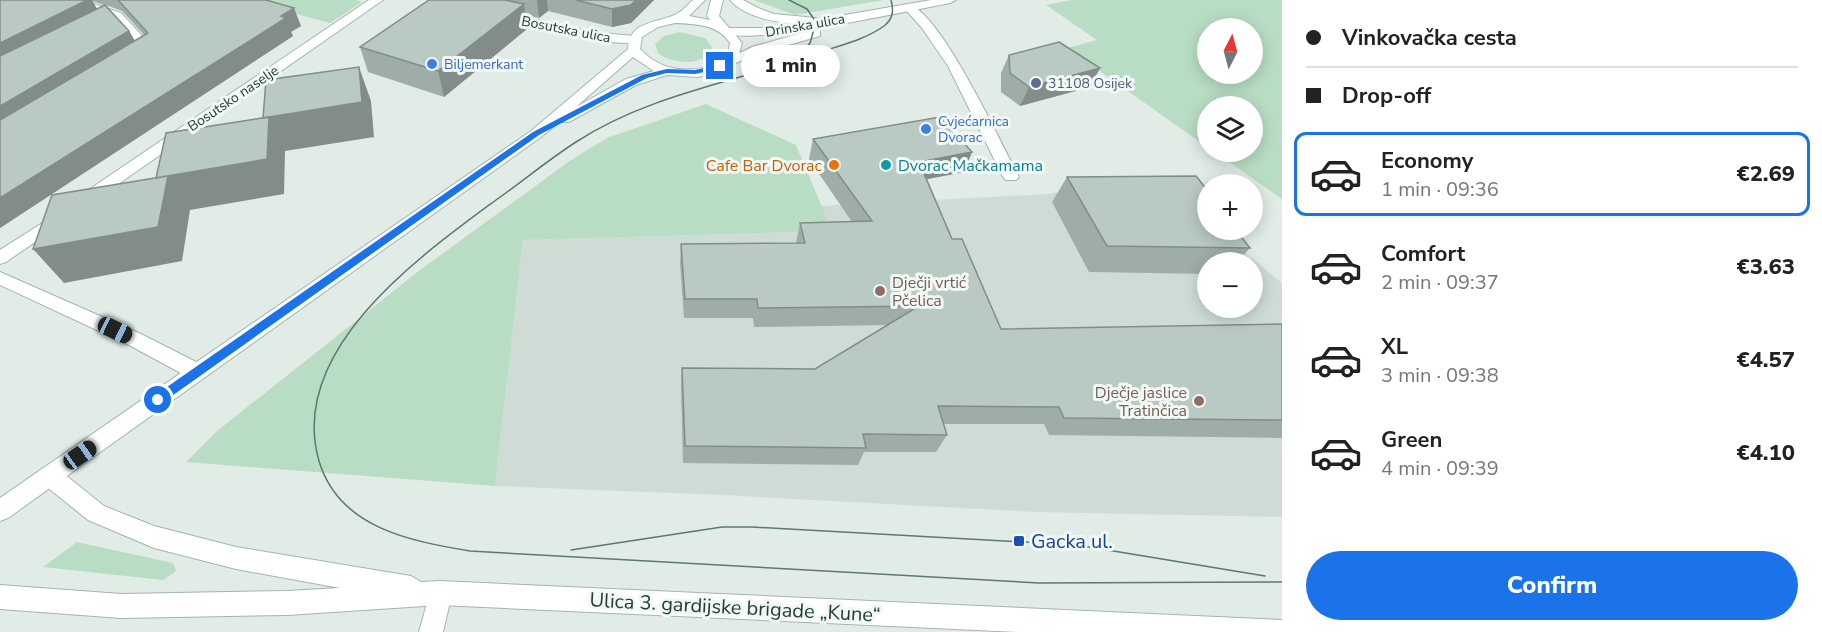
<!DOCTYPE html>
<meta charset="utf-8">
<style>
body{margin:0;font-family:"Nunito Sans",sans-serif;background:#f2f2f2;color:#222;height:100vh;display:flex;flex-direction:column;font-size:22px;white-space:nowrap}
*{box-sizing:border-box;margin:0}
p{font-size:20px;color:#767676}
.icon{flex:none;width:33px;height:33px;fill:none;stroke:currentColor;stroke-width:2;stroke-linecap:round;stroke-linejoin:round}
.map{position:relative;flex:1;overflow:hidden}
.side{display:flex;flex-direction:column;background:#fff;width:540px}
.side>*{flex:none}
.banner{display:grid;align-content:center;height:132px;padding:0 24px;background:#fff}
.needle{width:39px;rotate:6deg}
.tools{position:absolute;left:1197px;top:18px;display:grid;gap:12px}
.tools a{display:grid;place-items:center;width:66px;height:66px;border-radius:50%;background:#fff;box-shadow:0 3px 15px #0003;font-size:30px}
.end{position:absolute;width:27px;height:27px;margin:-14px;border:8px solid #1a73e8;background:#fff;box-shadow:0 0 0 3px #fff}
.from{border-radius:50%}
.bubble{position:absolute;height:42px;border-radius:21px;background:#fff;box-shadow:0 3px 15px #0003;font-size:20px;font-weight:800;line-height:42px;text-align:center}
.car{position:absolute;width:18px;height:36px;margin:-18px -9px;border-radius:8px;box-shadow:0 0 4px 2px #0007;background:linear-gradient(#222 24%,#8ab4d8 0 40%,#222 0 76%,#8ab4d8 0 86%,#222 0)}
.banner b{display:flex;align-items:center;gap:21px;height:57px;font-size:22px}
.banner b+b{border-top:2px solid #e0e0e0}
.banner i{width:15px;height:15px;background:#222}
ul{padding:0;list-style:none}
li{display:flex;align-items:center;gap:18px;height:84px;margin:0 12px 9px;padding:0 12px;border:3px solid transparent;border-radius:12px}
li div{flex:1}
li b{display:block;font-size:22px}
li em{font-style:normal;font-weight:800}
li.selected{border-color:#1a73e8}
li>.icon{width:54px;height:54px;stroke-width:1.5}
.button{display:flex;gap:12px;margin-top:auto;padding:12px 24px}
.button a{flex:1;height:69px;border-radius:36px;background:#1a73e8;color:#fff;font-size:24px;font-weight:800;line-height:69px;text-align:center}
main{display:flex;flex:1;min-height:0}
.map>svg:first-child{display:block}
</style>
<main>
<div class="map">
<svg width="1282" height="632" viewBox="0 0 1282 632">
<rect width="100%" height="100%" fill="#e1ece7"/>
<path fill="#cfdcd6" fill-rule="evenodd" d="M1110 183 1208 230H1218L1282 283V517L1035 512 723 495 495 486 523 240 831 231 821 206 1047 194ZM1208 262H1252V308H1208Z"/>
<path fill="#b9ddc4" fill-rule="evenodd" d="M244 0H356L362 2 330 23Z
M754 0H884L795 15Z
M1072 0H1282V199L1215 152H1252V106H1208L1207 147 1067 48 1097 40 1046 5ZM1208 28H1252V74H1208Z
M680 32 705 38 712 47C706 68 672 64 658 53L655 44 664 36Z
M706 104 796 145 832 231 523 240 495 486 186 462 217 431 420 270 571 160 607 138Z
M77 542 173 563 176 571 163 580 43 567Z"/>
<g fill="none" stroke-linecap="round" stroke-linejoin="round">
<defs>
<path id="service" d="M64 0H82L121 13 156 51 148 59H140L138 56 143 51 113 17Z
M910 5C941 14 1002 145 1019 177L1016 180H1006L1003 177 948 66 922 28 904 8Z
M440 581 448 585 452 593 443 632H419L432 585Z"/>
<path id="minor" d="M369 0H383L91 203H81L78 199 81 195Z
M931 0H956L950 3C917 9 740 48 722 32L728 28H770Z
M504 12 592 32 634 36 640 40C627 52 521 24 500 18V14Z
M816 29 820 30V36L760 53 733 64 729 65 723 61 752 47Z
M58 213 64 214 66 218 64 222 6 262 0 264V250Z
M0 272 141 334 204 366 207 372 204 378 197 380 190 378 127 344 0 285Z"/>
<path id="tertiary" d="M50 466 58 469 104 506 154 526 236 547 411 576 421 582 440 581 1282 620V632H1019L440 605 287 615 121 618 0 609V585L121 594 287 591 340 588 236 569 154 548 88 520 42 483 39 476 42 469Z"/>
<path id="secondary" d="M693 0H705L689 16 710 20 707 16 711 0H723L719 16 742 43 738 58 716 72 698 77 667 75 636 85 569 122H559L541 137 8 518 0 521V498L531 131 628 49C629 19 660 24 678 13 684 10 688 4 693 0ZM675 23C695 24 718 24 730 43L728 54C702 76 664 75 640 49L642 37 658 27ZM633 57 654 71 626 79 576 107Z
M730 0H743L758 8 774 14 816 18 822 22 816 26C788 23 750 22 730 0Z"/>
</defs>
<use href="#service" stroke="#a4b4ae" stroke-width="2"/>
<use href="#minor" stroke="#a4b4ae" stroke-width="2"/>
<use href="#tertiary" stroke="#a4b4ae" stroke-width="2"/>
<use href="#secondary" stroke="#9fb8b0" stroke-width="2"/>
<use href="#service" fill="#fff" fill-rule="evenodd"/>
<use href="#minor" fill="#fff" fill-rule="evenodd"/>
<use href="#tertiary" fill="#fff" fill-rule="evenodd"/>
<use href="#secondary" fill="#fff" fill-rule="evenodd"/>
<path stroke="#5b7871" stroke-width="1.5" d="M789 0 807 9 816 22 810 43 797 58
M891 0C894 11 893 19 884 26 865 40 837 46 815 54 735 82 648 95 576 142 548 160 523 181 496 200 420 256 287 350 319 461 339 528 410 541 470 551L1039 583 1282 582
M571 550 722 527H752L1077 545 1265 576"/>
</g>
<path fill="#9fada8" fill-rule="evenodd" d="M0 0H266L301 26 291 32 293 36 0 228ZM92 1 104 5 97 9ZM106 5 122 11 144 35 135 41 129 31Z
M429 0H654L631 23 612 27 548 11 539 18 525 15 527 29 444 97 368 72 360 47Z
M1009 55 1090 87 1020 106 1001 92V73Z
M813 139 972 152 964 172 927 179 952 239 1001 329 1282 324V438L1049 435 1044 424H944L947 435 936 452H864L858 465 683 463 681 386 682 368 815 369 887 325 754 327 753 318H684L680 263 681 244 796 243 800 223 852 222 809 159Z
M1067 177 1250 248 1237 262H1208V274L1089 272 1052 202Z"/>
<path fill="#828d88" d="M87 0H92L101 16 0 68V43Z
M537 0H547L548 11 539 18Z
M636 0H654L631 23 612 27V9Z
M524 4 527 29 444 97 438 71Z
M294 8 301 26 291 32 293 36 0 228V198Z
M129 31 140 49 0 134V106Z
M359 67 371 101 374 137 285 151 284 194 190 210 182 261 64 283 33 249 168 176 263 118Z
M1100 68 1090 87 1020 106 1029 87Z
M972 152 964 172 912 182 919 162Z"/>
<path fill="#b9c9c3" stroke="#828d88" stroke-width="1.5" d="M0 0H87L0 43Z
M118 0H266L294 8 281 16 286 18 0 198V120L148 33Z
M429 0H505L524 4 438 71 360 47Z
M576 0H636L631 5 612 9Z
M105 5 129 31 0 106V56Z
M1059 42 1100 68 1029 87 1010 73 1009 55Z
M359 67 362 102 263 118 266 80Z
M269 117 267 159 168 176 158 227 33 249 52 195 167 176 156 178 166 133Z
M940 117 972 152 919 162 952 239H962L1001 329 1282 324V420L1064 418 1059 407 938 406 947 435 863 434 866 448 685 446 682 368 815 369 919 306 758 308 757 299H685L681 244 805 243 800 223 872 221 813 139Z
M1196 176 1208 191V230H1236L1250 248 1107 246 1067 177Z"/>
<path fill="#1a73e8" d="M720 64 723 68 695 74 667 73 647 78 539 135 162 403H154V396L533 132 642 75 667 69 695 70Z"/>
<g fill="#3f7fe0" stroke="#f1f8f5" stroke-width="2">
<circle cx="432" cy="64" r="6"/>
<circle cx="926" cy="129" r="6"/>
</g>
<circle fill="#5c6f8a" stroke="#f1f8f5" stroke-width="2" cx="1036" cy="83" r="6"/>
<circle fill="#e8710a" stroke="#f1f8f5" stroke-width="2" cx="834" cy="165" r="6"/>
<circle fill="#0f9aa8" stroke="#f1f8f5" stroke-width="2" cx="886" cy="165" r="6"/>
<g fill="#8d6e63" stroke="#f1f8f5" stroke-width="2">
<circle cx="880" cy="291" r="6"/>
<circle cx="1199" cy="401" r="6"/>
</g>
<rect fill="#1a4fb4" stroke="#f1f8f5" stroke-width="2" x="1013" y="535" width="12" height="12" rx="3"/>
<g text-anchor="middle" stroke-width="6" stroke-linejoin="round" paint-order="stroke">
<g font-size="14" fill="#213d36" stroke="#f1f8f5">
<text transform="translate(805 25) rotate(-10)" y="5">Drinska ulica</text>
<text transform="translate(566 29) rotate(11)" y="5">Bosutska ulica</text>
<text transform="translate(233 98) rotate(-34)" y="5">Bosutsko naselje</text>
</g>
<g font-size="14" fill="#366cbe" stroke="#f1f8f5" text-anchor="start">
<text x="444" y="69">Biljemerkant</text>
<text x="938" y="126">Cvjećarnica<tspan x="938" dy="16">Dvorac</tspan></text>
</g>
<g font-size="14" fill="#4e5e75" stroke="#f1f8f5" text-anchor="start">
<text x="1048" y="88">31108 Osijek</text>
</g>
<g font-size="16" fill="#c56008" stroke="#f1f8f5" text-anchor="end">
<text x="822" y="171">Cafe Bar Dvorac</text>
</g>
<g font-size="16" fill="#0d838f" stroke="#f1f8f5" text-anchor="start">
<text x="898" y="171">Dvorac Mačkamama</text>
</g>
<g font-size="16" fill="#785e54" stroke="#f1f8f5" text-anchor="start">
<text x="892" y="288">Dječji vrtić<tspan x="892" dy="18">Pčelica</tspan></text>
<text x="1187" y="398" text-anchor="end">Dječje jaslice<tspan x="1187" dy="18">Tratinčica</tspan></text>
</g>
<g font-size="20" fill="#164399" stroke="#f1f8f5" text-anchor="start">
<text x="1031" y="548">Gacka ul.</text>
</g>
<g font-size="20" fill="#213d36" stroke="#f1f8f5">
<text transform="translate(735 607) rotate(3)" y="7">Ulica 3. gardijske brigade „Kune“</text>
</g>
</g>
</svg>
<div class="tools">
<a><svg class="needle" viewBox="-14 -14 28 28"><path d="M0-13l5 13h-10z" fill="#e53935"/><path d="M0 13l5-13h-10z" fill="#767676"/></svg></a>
<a><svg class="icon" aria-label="layers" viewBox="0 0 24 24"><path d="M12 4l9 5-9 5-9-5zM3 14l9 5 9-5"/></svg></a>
<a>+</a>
<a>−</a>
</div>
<i class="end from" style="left:158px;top:400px"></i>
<i class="end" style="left:720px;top:66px"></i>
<div class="bubble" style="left:741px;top:45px;width:99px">1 min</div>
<i class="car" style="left:115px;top:330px;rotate:115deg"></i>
<i class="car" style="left:80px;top:455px;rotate:55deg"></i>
</div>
<section class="side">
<div class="banner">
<b><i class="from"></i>Vinkovačka cesta</b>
<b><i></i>Drop-off</b>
</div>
<ul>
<li class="selected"><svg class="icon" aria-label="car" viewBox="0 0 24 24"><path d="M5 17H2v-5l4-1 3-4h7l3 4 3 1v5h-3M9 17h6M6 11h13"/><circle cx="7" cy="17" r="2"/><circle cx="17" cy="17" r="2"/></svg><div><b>Economy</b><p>1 min · 09:36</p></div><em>€2.69</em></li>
<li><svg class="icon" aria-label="car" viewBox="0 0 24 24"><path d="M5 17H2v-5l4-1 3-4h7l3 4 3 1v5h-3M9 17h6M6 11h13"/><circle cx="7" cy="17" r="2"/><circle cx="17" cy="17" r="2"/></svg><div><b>Comfort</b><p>2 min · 09:37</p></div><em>€3.63</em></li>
<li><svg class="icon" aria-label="car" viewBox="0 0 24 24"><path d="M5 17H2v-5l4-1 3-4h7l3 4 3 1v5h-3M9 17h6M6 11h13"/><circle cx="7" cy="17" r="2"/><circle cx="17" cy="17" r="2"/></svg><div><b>XL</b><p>3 min · 09:38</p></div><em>€4.57</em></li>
<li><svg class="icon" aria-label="car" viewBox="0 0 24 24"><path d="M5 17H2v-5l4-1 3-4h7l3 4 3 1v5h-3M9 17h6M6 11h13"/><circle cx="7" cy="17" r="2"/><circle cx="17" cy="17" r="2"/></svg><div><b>Green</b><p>4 min · 09:39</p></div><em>€4.10</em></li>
</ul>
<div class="button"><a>Confirm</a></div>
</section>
</main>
